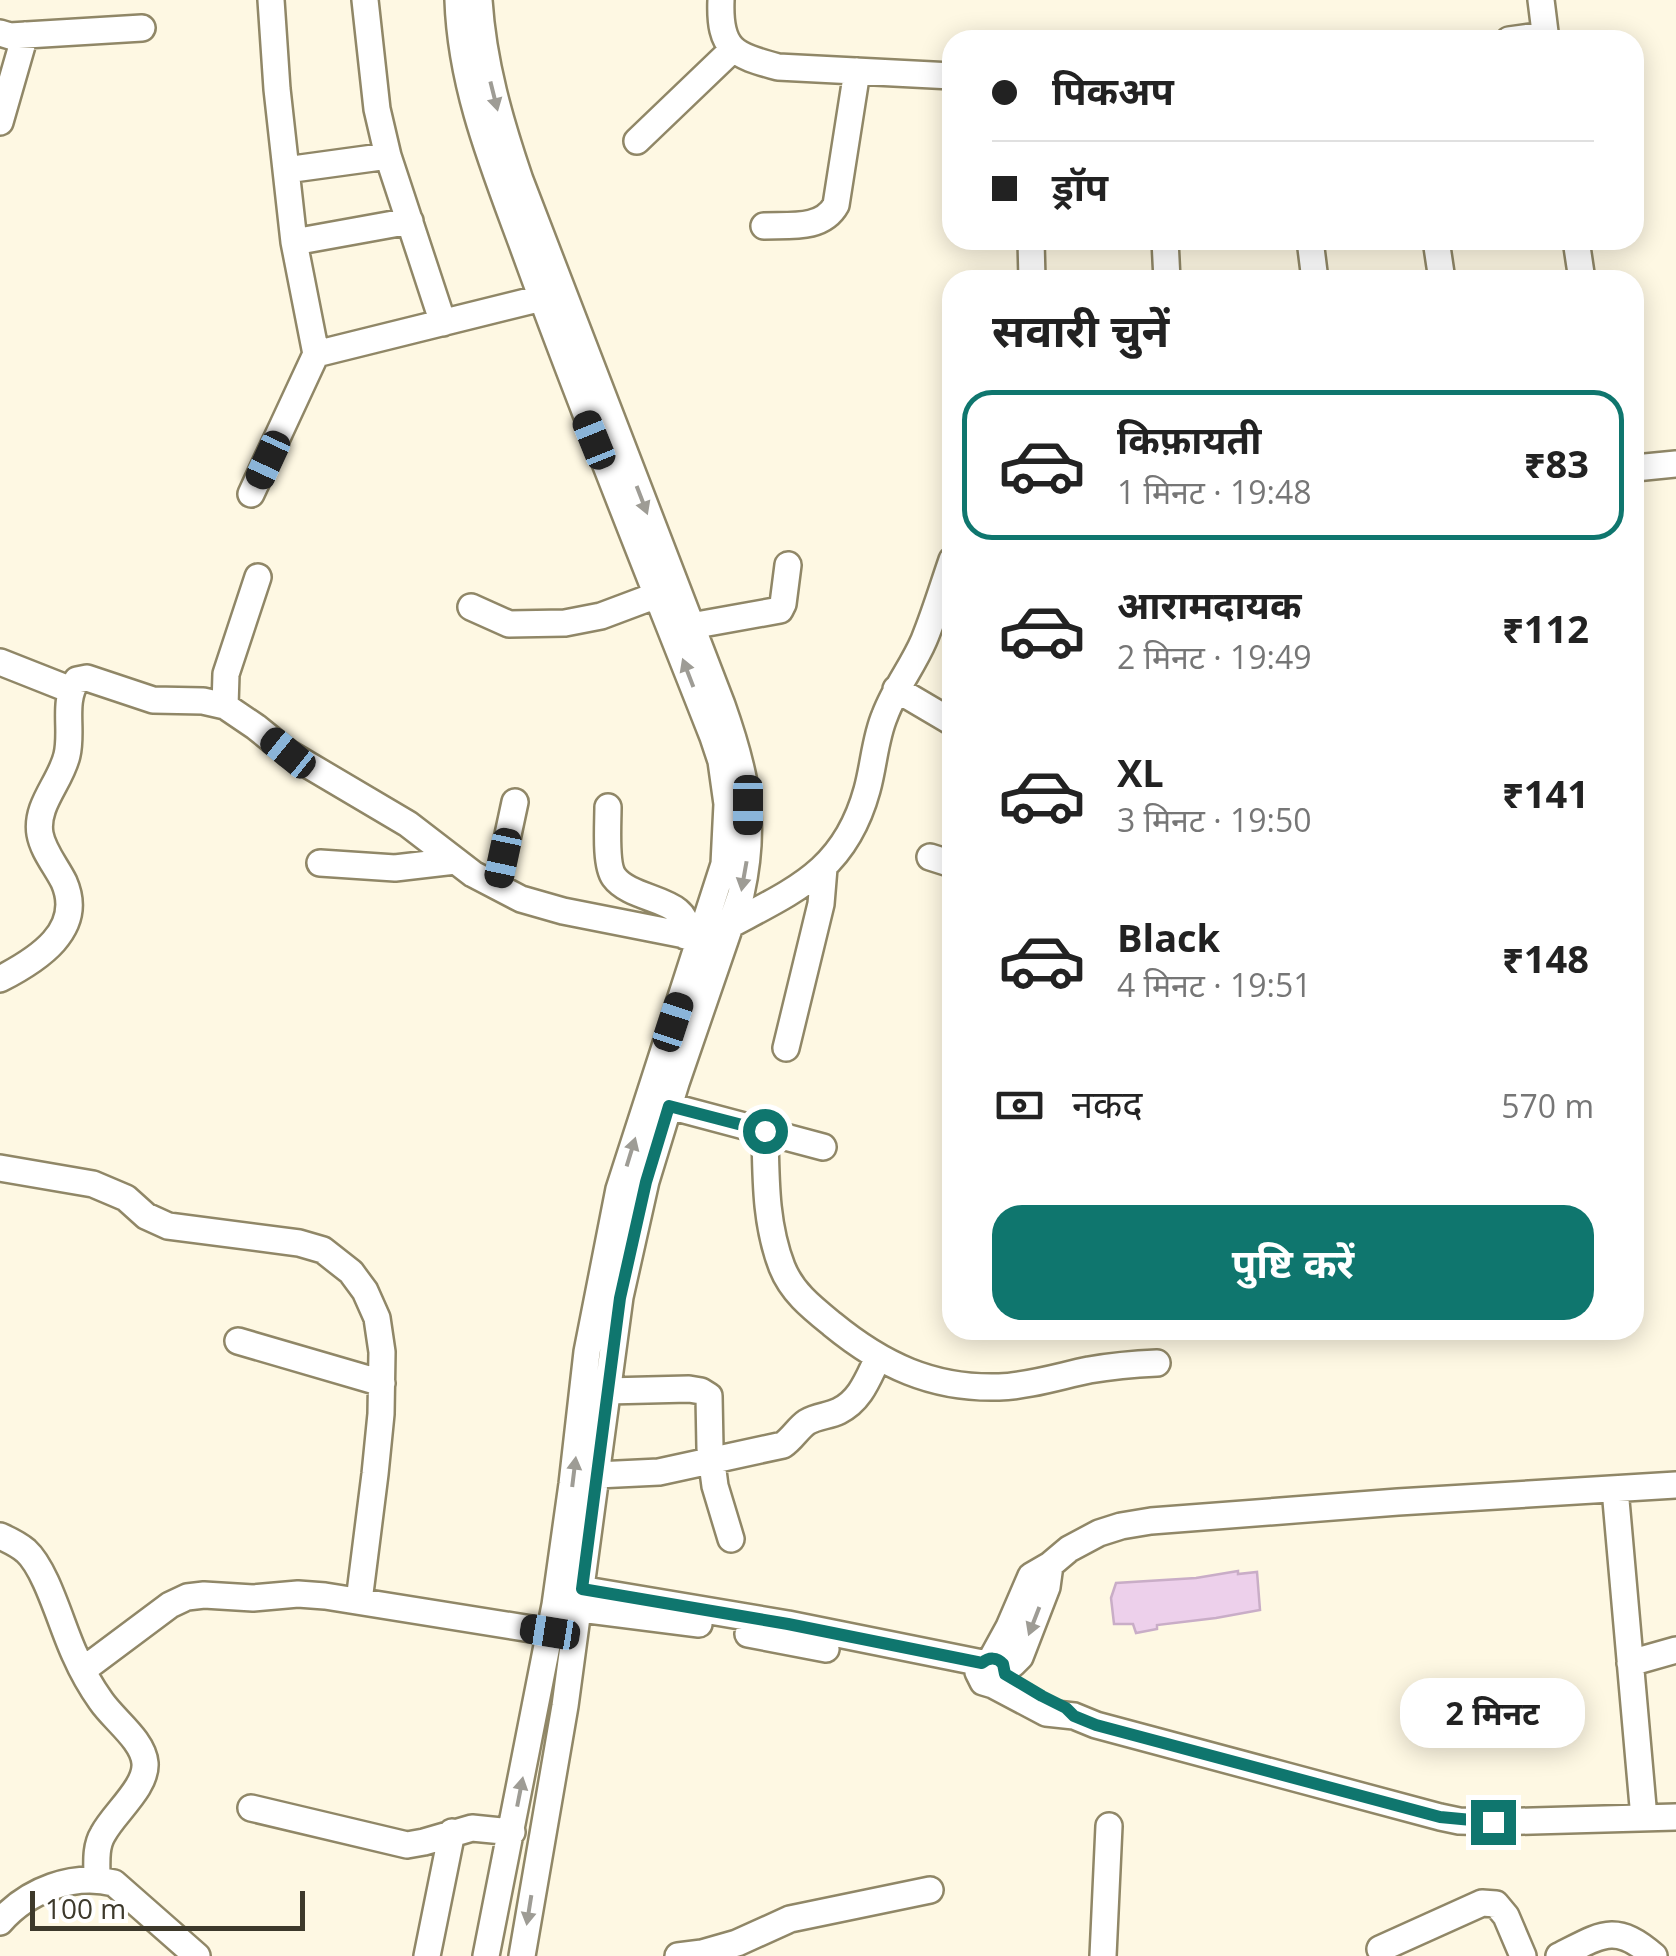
<!DOCTYPE html>
<html lang="hi">
<meta charset="utf-8">
<style>
body{margin:0;font-family:"Open Sans","Noto Sans Devanagari",sans-serif;background:#f2f2f2;color:#222;height:100vh;display:flex;flex-direction:column;font-size:38px;white-space:nowrap}
*{box-sizing:border-box;margin:0}
p{font-size:32px;color:#767676}
.icon{flex:none;width:55px;height:55px;fill:none;stroke:currentColor;stroke-width:2;stroke-linecap:round;stroke-linejoin:round}
.map{position:relative;flex:1;overflow:hidden}
.details{position:absolute;left:942px;top:270px;width:702px;height:1070px;display:flex;flex-direction:column;background:#fff;border-radius:30px;box-shadow:0 5px 25px #0003}
.details>*{flex:none}
.top-card{position:absolute;left:942px;top:30px;width:702px;height:220px;border-radius:30px;box-shadow:0 5px 25px #0003;display:grid;align-content:center;height:220px;padding:0 50px;background:#fff}
.scale{position:absolute;left:30px;bottom:25px;width:275px;box-sizing:border-box;padding-left:10px;border:5px solid #3d392b;border-top:0;font-size:28px;line-height:35px;white-space:nowrap;color:#3d392b;-webkit-text-stroke:8px #fff;paint-order:stroke}
.end{position:absolute;width:45px;height:45px;margin:-22px;border:12px solid #0f766e;background:#fff;box-shadow:0 0 0 5px #fff}
.from{border-radius:50%}
.bubble{position:absolute;height:70px;border-radius:30px;background:#fff;box-shadow:0 5px 25px #0003;font-size:32px;font-weight:700;line-height:70px;text-align:center}
.car{position:absolute;width:30px;height:60px;margin:-30px -15px;border-radius:12px;box-shadow:0 0 8px 2px #0007;background:linear-gradient(#222 24%,#8ab4d8 0 40%,#222 0 76%,#8ab4d8 0 86%,#222 0)}
.top-card b{display:flex;align-items:center;gap:35px;height:95px;font-size:38px}
.top-card b+b{border-top:2px solid #e0e0e0}
.top-card i{width:25px;height:25px;background:#222}
ul{padding:0;list-style:none}
li{display:flex;align-items:center;gap:30px;height:150px;margin:0 20px 15px;padding:0 30px;border:5px solid transparent;border-radius:30px}
li div{flex:1}
li b{display:block;font-size:38px}
li em{font-style:normal;font-weight:700}
li.selected{border-color:#0f766e}
li>.icon{width:90px;height:90px;stroke-width:1.5}
h2{padding:0 50px;font-size:45px;line-height:120px}
.pay{display:flex;align-items:center;gap:25px;height:110px;padding:0 50px;font-size:38px}
.pay p{margin-inline-start:auto}
.button{display:flex;gap:20px;margin-top:auto;padding:20px 50px}
.button a{flex:1;height:115px;border-radius:30px;background:#0f766e;color:#fff;font-size:40px;font-weight:700;line-height:115px;text-align:center}
.map>svg:first-child{display:block}
</style>
<div class="map">
<svg width="1676" height="1956" viewBox="0 0 1676 1956">
<rect width="100%" height="100%" fill="#fef8e3"/>
<path fill="#edd0eb" stroke="#c9adc7" stroke-width="2.5" d="M1238 1571V1574L1257 1572 1260 1610 1216 1618 1157 1625V1629L1136 1633 1133 1624H1114L1111 1598 1116 1583 1196 1578Z"/>
<g fill="none" stroke-linecap="round" stroke-linejoin="round">
<defs>
<path id="minor" d="M271 0 277 89 294 242 316 354
M365 0 377 109 388 156 443 323
M458 0C461 93 498 177 529 263 587 422 651 579 713 737L721 761 727 804 724 864 619 1189 587 1352 572 1484 555 1605 486 1956
M479 0C483 63 500 121 520 180L722 705C746 773 757 822 741 894L676 1083 646 1181 620 1297 565 1706 522 1956
M721 0C719 50 734 55 778 67L952 76
M1541 0 1546 40
M0 33 10 36 142 28
M1509 40 1545 35
M0 122 25 35
M637 141 732 50
M286 170 388 156
M764 226C790 225 822 230 836 205L857 71
M1031 240 1032 280
M1165 240 1167 280
M1310 240 1315 280
M1436 240 1442 280
M1576 240 1582 280
M294 242 410 221
M1635 468 1676 464
M251 494 316 354 554 295
M471 607 509 624 565 623 601 616 657 595
M691 626 780 610 783 604 788 565
M0 662 71 690
M896 689 952 722
M225 706 226 674 258 577
M608 807C608 824 605 865 614 877 633 903 695 897 685 936
M930 857 952 864
M320 863 395 868 455 861
M497 886 515 802
M730 925C797 889 845 870 867 790 874 765 875 738 885 715 895 688 913 666 924 640 935 613 943 586 952 560
M0 979C37 960 85 930 64 882 56 866 43 851 40 834 35 805 61 782 67 755 73 730 62 702 77 680L87 678 153 700 203 701 225 706 256 727 288 753 408 824 473 874 521 899 563 911 715 941
M786 1048 821 904 824 868
M669 1106 823 1147
M765 1131C766 1178 765 1223 782 1267 792 1292 811 1307 832 1324 882 1365 932 1389 999 1387 1029 1386 1060 1376 1089 1370 1112 1366 1134 1364 1157 1363
M0 1168 93 1184 126 1198 146 1216 168 1226 299 1243 323 1250 351 1272 365 1291 377 1318 382 1352 381 1414 375 1474 359 1601
M238 1341 382 1383
M607 1391 689 1389 701 1391 709 1396 710 1448 715 1486 731 1539
M597 1475 659 1472 783 1445C793 1438 798 1428 807 1422 817 1416 829 1416 839 1411 861 1400 868 1378 878 1358
M1615 1489 1644 1818
M0 1536C9 1540 19 1545 26 1551 47 1570 62 1628 75 1655 82 1671 91 1687 101 1701 114 1720 143 1740 145 1763 147 1787 114 1813 103 1834 95 1847 97 1864 97 1879
M568 1587 788 1624 982 1663 995 1659C1009 1665 1008 1681 993 1685L983 1682 978 1672 982 1663
M565 1607 699 1624
M748 1634 826 1649
M992 1658 1009 1627 1031 1576 1050 1565 1069 1549 1099 1533 1121 1526 1151 1521 1398 1502 1676 1485
M1630 1663 1676 1650
M1005 1668 1013 1664 1020 1657 1047 1587 1050 1565
M83 1670 170 1605 187 1597 204 1595 253 1598 298 1594 325 1596 550 1632
M993 1685 1046 1713 1074 1716 1096 1725 1440 1817 1459 1821 1493 1822 1676 1817
M251 1808 407 1845 424 1842 472 1828 512 1832
M0 1922C28 1890 73 1873 114 1883L197 1956
M1380 1949 1482 1903 1496 1904 1506 1916 1523 1956
M427 1956 452 1832
M678 1956 702 1953 737 1943 790 1919 930 1890
M1103 1956 1109 1826
M1559 1956C1601 1935 1615 1922 1654 1956"/>
</defs>
<use href="#minor" stroke="#908767" stroke-width="30"/>
<use href="#minor" stroke="#fff" stroke-width="25"/>
</g>
<defs><path id="oneway-solid" d="M-6-.8H1V-3.2L6.5 0L1 3.2V.8H-6Z" transform="scale(2.5)"/></defs>
<g fill="#9e9c95">
<use href="#oneway-solid" transform="translate(494 96) rotate(76)"/>
<use href="#oneway-solid" transform="translate(642 500) rotate(69)"/>
<use href="#oneway-solid" transform="translate(688 673) rotate(-111)"/>
<use href="#oneway-solid" transform="translate(744 876) rotate(100)"/>
<use href="#oneway-solid" transform="translate(631 1152) rotate(-73)"/>
<use href="#oneway-solid" transform="translate(574 1472) rotate(-83)"/>
<use href="#oneway-solid" transform="translate(1034 1621) rotate(111)"/>
<use href="#oneway-solid" transform="translate(520 1792) rotate(-79)"/>
<use href="#oneway-solid" transform="translate(529 1910) rotate(99)"/>
</g>
<g fill="none" stroke-linecap="round" stroke-linejoin="round">
<path stroke="#0f766e" stroke-width="12" d="M765 1131 669 1106 646 1182 620 1298 582 1589 788 1624 982 1663C989 1657 997 1657 1003 1664L1005 1674 1042 1696 1066 1708 1074 1716 1096 1725 1440 1817 1493 1822"/>
</g>
</svg>
<div class="scale">100 m</div>
<i class="end from" style="left:765px;top:1131px"></i>
<i class="end" style="left:1493px;top:1822px"></i>
<div class="bubble" style="left:1400px;top:1678px;width:185px">2 मिनट</div>
<i class="car" style="left:594px;top:440px;rotate:338deg"></i>
<i class="car" style="left:268px;top:460px;rotate:205deg"></i>
<i class="car" style="left:288px;top:753px;rotate:309deg"></i>
<i class="car" style="left:748px;top:805px;rotate:180deg"></i>
<i class="car" style="left:503px;top:858px;rotate:192deg"></i>
<i class="car" style="left:673px;top:1022px;rotate:18deg"></i>
<i class="car" style="left:550px;top:1632px;rotate:279deg"></i>
<div class="top-card">
<b><i class="from"></i>पिकअप</b>
<b><i></i>ड्रॉप</b>
</div>
<section class="details">
<h2>सवारी चुनें</h2>
<ul>
<li class="selected"><svg class="icon" aria-label="car" viewBox="0 0 24 24"><path d="M5 17H2v-5l4-1 3-4h7l3 4 3 1v5h-3M9 17h6M6 11h13"/><circle cx="7" cy="17" r="2"/><circle cx="17" cy="17" r="2"/></svg><div><b>किफ़ायती</b><p>1 मिनट · 19:48</p></div><em>₹83</em></li>
<li><svg class="icon" aria-label="car" viewBox="0 0 24 24"><path d="M5 17H2v-5l4-1 3-4h7l3 4 3 1v5h-3M9 17h6M6 11h13"/><circle cx="7" cy="17" r="2"/><circle cx="17" cy="17" r="2"/></svg><div><b>आरामदायक</b><p>2 मिनट · 19:49</p></div><em>₹112</em></li>
<li><svg class="icon" aria-label="car" viewBox="0 0 24 24"><path d="M5 17H2v-5l4-1 3-4h7l3 4 3 1v5h-3M9 17h6M6 11h13"/><circle cx="7" cy="17" r="2"/><circle cx="17" cy="17" r="2"/></svg><div><b>XL</b><p>3 मिनट · 19:50</p></div><em>₹141</em></li>
<li><svg class="icon" aria-label="car" viewBox="0 0 24 24"><path d="M5 17H2v-5l4-1 3-4h7l3 4 3 1v5h-3M9 17h6M6 11h13"/><circle cx="7" cy="17" r="2"/><circle cx="17" cy="17" r="2"/></svg><div><b>Black</b><p>4 मिनट · 19:51</p></div><em>₹148</em></li>
</ul>
<div class="pay"><svg class="icon" aria-label="cash" viewBox="0 0 24 24"><path d="M3 7h18v10H3z"/><circle cx="12" cy="12" r="2"/></svg>नकद<p>570 m</p></div>
<div class="button"><a>पुष्टि करें</a></div>
</section>
</div>
